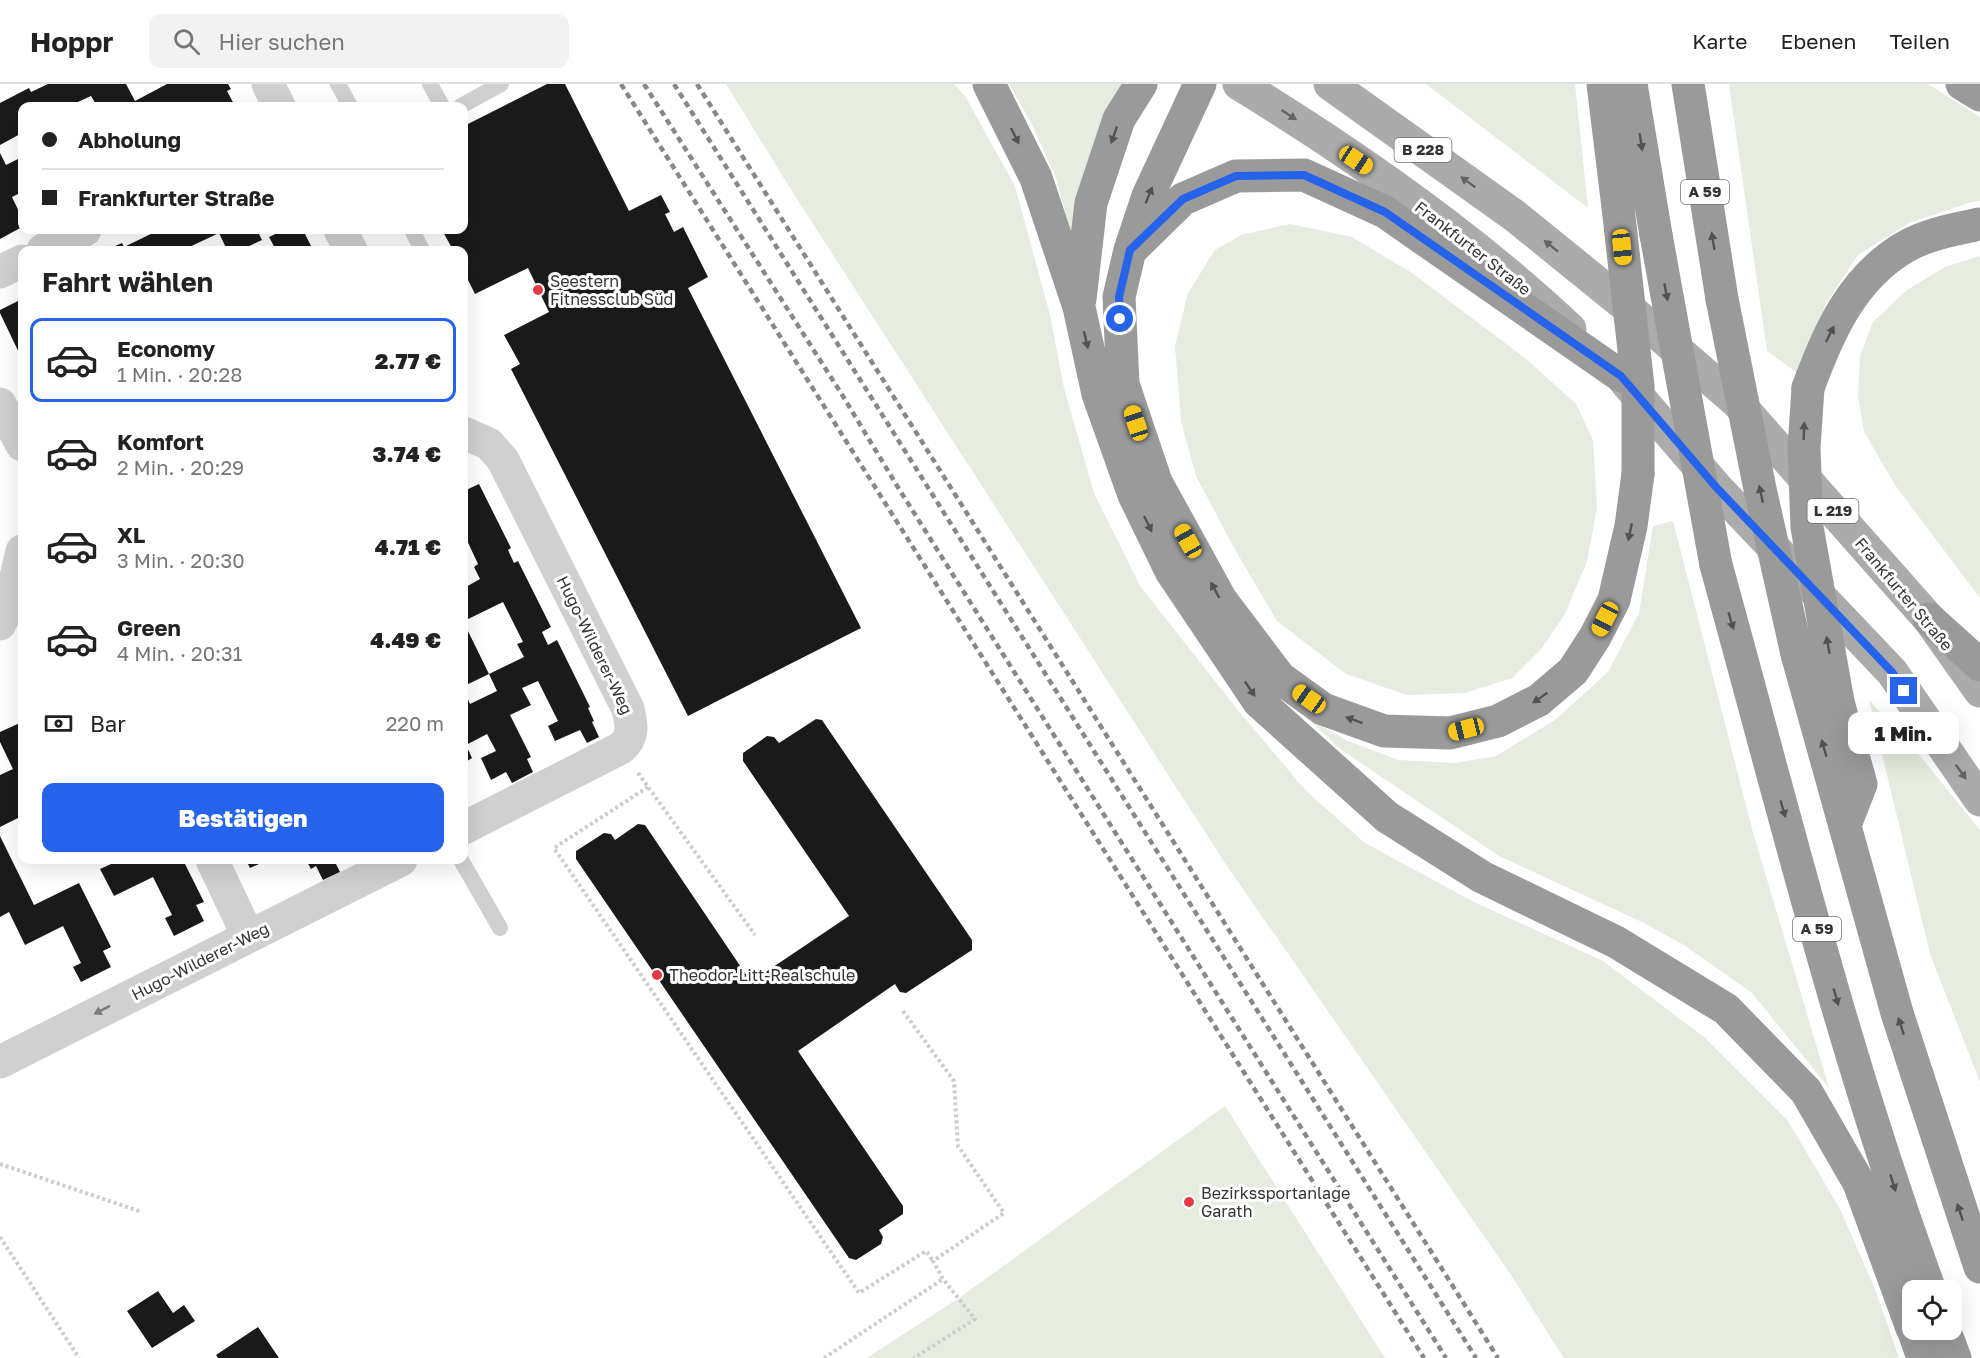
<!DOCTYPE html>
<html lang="de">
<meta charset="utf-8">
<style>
body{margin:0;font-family:"Golos Text",sans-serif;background:#f2f2f2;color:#222;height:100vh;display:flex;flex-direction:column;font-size:22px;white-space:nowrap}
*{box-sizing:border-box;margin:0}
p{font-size:20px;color:#767676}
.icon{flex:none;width:33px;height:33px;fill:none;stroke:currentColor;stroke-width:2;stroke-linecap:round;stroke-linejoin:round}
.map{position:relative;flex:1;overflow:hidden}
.panel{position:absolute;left:18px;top:162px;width:450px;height:618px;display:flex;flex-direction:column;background:#fff;border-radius:12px;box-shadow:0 6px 24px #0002}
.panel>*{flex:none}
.guide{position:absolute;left:18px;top:18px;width:450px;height:132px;border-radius:12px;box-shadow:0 6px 24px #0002;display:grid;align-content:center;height:132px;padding:0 24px;background:#fff}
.fabs{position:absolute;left:1902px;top:1196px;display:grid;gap:12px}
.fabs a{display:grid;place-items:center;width:60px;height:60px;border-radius:12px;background:#fff;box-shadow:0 6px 24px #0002;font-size:30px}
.end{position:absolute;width:27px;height:27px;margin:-14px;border:8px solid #2563eb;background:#fff;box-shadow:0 0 0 3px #fff}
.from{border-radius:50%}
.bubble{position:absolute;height:42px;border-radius:12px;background:#fff;box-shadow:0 6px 24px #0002;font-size:20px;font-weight:800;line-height:42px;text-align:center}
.car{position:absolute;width:18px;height:36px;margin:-18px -9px;border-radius:8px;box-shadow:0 0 4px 2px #0007;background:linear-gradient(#f5c518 24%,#345 0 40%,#f5c518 0 76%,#345 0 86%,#f5c518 0)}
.guide b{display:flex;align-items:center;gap:21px;height:57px;font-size:22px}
.guide b+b{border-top:2px solid #e0e0e0}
.guide i{width:15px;height:15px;background:#222}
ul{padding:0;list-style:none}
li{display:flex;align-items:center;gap:18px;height:84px;margin:0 12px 9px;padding:0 12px;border:3px solid transparent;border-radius:12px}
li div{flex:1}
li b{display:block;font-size:22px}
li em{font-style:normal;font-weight:800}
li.selected{border-color:#2563eb}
li>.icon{width:54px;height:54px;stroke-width:1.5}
h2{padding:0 24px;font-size:27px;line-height:72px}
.pay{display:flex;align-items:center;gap:15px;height:66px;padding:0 24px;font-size:22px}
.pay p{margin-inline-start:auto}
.action{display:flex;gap:12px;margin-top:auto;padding:12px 24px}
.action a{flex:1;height:69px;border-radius:12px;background:#2563eb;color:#fff;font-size:24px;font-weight:800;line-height:69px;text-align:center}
header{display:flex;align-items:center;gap:36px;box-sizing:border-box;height:84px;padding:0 30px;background:#fff;border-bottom:2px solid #e0e0e0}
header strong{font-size:28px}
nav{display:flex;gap:33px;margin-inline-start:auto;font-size:21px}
.search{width:420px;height:54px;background:#f2f2f2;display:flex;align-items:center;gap:15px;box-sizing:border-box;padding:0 21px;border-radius:12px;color:#767676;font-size:22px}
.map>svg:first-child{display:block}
</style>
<header>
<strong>Hoppr</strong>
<div class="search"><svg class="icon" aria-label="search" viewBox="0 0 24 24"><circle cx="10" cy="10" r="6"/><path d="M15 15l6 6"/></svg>Hier suchen</div>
<nav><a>Karte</a><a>Ebenen</a><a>Teilen</a></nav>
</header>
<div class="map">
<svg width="1980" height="1274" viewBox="0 0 1980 1274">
<rect width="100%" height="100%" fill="#fff"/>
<path fill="#e6ecdf" d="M726 0H954L965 12 1015 102 1050 231 1064 304 1094 409 1140 502 1237 625 1306 707 1365 759 1474 818 1603 877 1704 953 1788 1037 1840 1125 1875 1205 1899 1274H1564L1509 1188 1225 779 795 112Z
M1009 0H1126L1074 161 1056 94 1032 40Z
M1426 0H1575L1588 124Z
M1729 0H1928L1980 33V117L1968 119 1909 139 1858 171 1826 220 1797 289 1767 267Z
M1290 140 1352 153 1412 189 1525 274 1576 320 1593 356 1597 424 1587 477 1565 530 1542 564 1512 594 1465 609 1407 611 1346 590 1277 537 1233 462 1196 392 1181 337 1175 262 1188 209 1215 166 1241 151Z
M1980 172V514L1895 401 1864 348 1858 312 1860 272 1873 238 1907 206 1945 183Z
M1673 437 1752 745 1829 1004 1752 909 1684 861 1644 839 1499 772 1340 665 1306 633 1346 656 1398 676 1455 679 1496 672 1555 636 1608 588 1639 529 1653 442Z
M1869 616 1920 672 1980 746V998L1930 870Z
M1225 1022 1385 1274H867L959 1214Z"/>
<path fill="#1a1a1a" d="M48 0H126L135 17 167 0H228L231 5 227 7 235 22H97L91 12 69 22H22V49L0 61V19L29 4 31 8Z
M547 0H565L629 127 661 111 670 128 665 130 674 148 683 143 708 193 688 204 861 544 688 632 511 285 520 280 504 251 549 228 528 184 475 210 464 188V166H453L442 146H464V42Z
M0 69 6 81 22 73V108L12 113 22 134V143L0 155Z
M159 146H257L262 156 241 166H227L219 149 183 166H106L122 159 124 163Z
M284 146H303L313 166H276L269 153Z
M22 215V275L0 229V226Z
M479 400 511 464 508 466 514 479 518 477 551 543 542 548 548 561 557 556 590 623 588 624 594 637 592 638 599 653 587 659 580 646 555 657 548 642 558 637 538 597 522 604 531 621 510 631 531 673 527 675 533 688 512 699 506 688 491 696 481 674 496 667 487 650 466 661 472 674 464 679V606L470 620 497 607 489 590 524 573 517 560 523 558 503 518 464 537V504L480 495 474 483 478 480 464 450V407Z
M464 539 489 590 464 602Z
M816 635 822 636 972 856V866L906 909 900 908 895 900 798 967 903 1122V1130L879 1146 883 1153 881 1160 856 1176 849 1174 576 775V767L604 749 611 750 615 756 638 740 645 741 751 898 849 832 743 677V669L767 652 774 653 779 659Z
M22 638V732L0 743V691L13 685 0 658V648Z
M0 752 34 821 79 799 111 863 103 867 111 883 81 898 73 883 81 879 63 842 25 861 9 828 0 833Z
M120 776H183L204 818 196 821 204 837 174 852 165 834 172 831 153 793 114 812 100 785Z
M246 776H268L250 784Z
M306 776H334L340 788 323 796 316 782 311 785Z
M158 1207 173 1229 184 1221 195 1237 152 1264 127 1227Z
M258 1243 279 1274H218L216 1271Z"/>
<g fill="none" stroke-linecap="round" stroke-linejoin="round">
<path stroke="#cdcdcd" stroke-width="4" stroke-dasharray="3 3" stroke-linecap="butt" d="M638 689 755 851
M648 703 554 764 859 1209 926 1167 933 1177
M903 927 954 997 958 1062 1004 1129 933 1177 943 1195 975 1235 914 1274
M0 1080 142 1128
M0 1153 79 1274
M824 1274 943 1195"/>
<path stroke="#d0d0d0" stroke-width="16" d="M338 0 350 22
M430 0 442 22
M461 22 501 0
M412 146 422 166
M461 776 500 844"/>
<path stroke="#d0d0d0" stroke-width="33" d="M268 0 279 22
M340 146 351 166
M43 166 85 146
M0 188 22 177
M0 320 22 361
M464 349 489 360 503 376 628 625C632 641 634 653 621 664L464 744
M0 540 10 519 22 467
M212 776 248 852
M0 978 401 776"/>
<path stroke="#ababab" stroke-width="33" d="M1239 0C1355 71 1471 152 1570 245
M1330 0 1515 132 1626 222 1737 318 1929 535 1980 607
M1625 297 1716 403 1892 588 1980 716"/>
<path stroke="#9a9a9a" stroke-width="33" d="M989 0 1036 94 1079 223 1098 310 1134 411 1171 487 1259 618 1387 733 1482 793 1616 858 1726 925 1806 1007 1859 1099 1912 1244
M1200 0 1148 112 1130 166 1119 213 1123 300 1156 398 1221 516 1280 594 1323 625 1384 647 1450 649 1498 637 1539 616 1573 587 1595 553 1614 516 1631 442 1638 390
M1603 0 1618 123
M1631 0 1656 151
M1688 0 1722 215
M1962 0 1980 11
M1134 163 1183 115 1236 92 1304 91 1385 128 1621 292
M1080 215 1091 119 1119 35 1141 0
M1808 304C1828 249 1852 194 1905 163 1927 150 1956 145 1980 140
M1716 481C1783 723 1843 970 1930 1206
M1929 535 1980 581
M1797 570 1897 929 1980 1183
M1838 618 1861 700 1845 741
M1913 1245 1923 1274
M1944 1245 1955 1274"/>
<path stroke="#888" stroke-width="4.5" stroke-dasharray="6 4.5" stroke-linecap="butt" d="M621 0 1424 1274
M644 0 841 309 899 405 1446 1274
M674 0 1476 1274
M697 0 1498 1274"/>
<path stroke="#9a9a9a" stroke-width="33" d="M1618 123 1638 302V390
M1656 151 1716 481
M1722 215 1760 405 1797 570
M1808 304 1804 364 1807 443 1838 618"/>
</g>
<defs><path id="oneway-solid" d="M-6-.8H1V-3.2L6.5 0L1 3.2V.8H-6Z" transform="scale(1.5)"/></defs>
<g fill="#636363">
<use href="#oneway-solid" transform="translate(1289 31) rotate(33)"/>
<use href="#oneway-solid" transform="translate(1468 98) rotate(-144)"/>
<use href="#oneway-solid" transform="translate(1551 162) rotate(-141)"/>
<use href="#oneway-solid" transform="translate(1961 688) rotate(55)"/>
</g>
<g fill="#525252">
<use href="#oneway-solid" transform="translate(1114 51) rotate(109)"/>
<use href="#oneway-solid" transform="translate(1015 52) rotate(64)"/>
<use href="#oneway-solid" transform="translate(1641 58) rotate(81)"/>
<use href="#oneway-solid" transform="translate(1149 111) rotate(-68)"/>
<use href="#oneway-solid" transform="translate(1713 157) rotate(-99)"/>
<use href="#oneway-solid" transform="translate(1666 208) rotate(79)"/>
<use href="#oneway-solid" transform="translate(1830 250) rotate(-63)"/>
<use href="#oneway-solid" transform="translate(1086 256) rotate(77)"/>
<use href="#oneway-solid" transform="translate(1804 347) rotate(-88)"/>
<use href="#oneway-solid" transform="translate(1761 410) rotate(-102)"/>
<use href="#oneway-solid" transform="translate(1148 440) rotate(64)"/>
<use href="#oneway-solid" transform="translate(1630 448) rotate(102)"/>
<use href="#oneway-solid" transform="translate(1215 506) rotate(-119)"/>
<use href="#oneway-solid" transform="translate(1731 537) rotate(74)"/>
<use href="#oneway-solid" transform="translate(1828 561) rotate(-100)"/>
<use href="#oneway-solid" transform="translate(1250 605) rotate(56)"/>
<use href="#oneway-solid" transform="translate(1540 614) rotate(145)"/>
<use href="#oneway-solid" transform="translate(1354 636) rotate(-160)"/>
<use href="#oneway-solid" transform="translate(1824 664) rotate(-106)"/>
<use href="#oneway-solid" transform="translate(1783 725) rotate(74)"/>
<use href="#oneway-solid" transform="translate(1836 913) rotate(74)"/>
<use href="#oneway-solid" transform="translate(1901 942) rotate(-108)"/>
<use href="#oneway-solid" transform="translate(1893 1099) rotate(72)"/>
<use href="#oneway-solid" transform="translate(1960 1128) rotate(-108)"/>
</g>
<use fill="#7a7a7a" href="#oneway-solid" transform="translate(102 926) rotate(153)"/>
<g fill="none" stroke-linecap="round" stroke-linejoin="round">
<path stroke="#2563eb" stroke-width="8" d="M1120 235 1119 213 1130 166 1183 115 1236 92 1304 91 1385 128 1621 292 1716 403 1892 588 1904 607"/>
</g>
<g fill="#e63946" stroke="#fff" stroke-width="2">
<circle cx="538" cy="206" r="6"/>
<circle cx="657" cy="891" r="6"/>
<circle cx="1189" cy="1118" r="6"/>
</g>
<g text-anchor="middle" stroke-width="6" stroke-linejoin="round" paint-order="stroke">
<g fill="#fff" stroke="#707070" stroke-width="1.5">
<rect x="1394.5" y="54" width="57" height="24" rx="4.5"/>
<rect x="1681" y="96" width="48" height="24" rx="4.5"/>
<rect x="1807.5" y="415" width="51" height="24" rx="4.5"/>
<rect x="1793" y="833" width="48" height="24" rx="4.5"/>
</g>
<g font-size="15" font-weight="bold" fill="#333">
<text x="1423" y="71">B 228</text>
<text x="1705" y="113">A 59</text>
<text x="1833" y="432">L 219</text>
<text x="1817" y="850">A 59</text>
</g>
<g font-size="16" fill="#333" stroke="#fff">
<text transform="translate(1473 164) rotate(38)" y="6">Frankfurter Straße</text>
<text transform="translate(1904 510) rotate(50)" y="6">Frankfurter Straße</text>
<text transform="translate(595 561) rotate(64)" y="6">Hugo-Wilderer-Weg</text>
<text transform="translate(200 877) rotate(-27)" y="6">Hugo-Wilderer-Weg</text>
</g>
<g font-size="16" fill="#333" stroke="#fff" text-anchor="start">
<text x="550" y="203">Seestern<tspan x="550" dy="18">Fitnessclub Süd</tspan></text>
<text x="669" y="897">Theodor-Litt-Realschule</text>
<text x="1201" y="1115">Bezirkssportanlage<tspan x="1201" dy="18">Garath</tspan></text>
</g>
</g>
</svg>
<div class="fabs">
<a><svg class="icon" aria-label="locate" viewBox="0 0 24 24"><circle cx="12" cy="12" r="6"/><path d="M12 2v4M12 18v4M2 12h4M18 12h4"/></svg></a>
</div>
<i class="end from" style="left:1120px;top:235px"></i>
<i class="end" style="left:1904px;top:607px"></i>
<div class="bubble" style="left:1848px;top:628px;width:111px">1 Min.</div>
<i class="car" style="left:1356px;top:76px;rotate:123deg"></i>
<i class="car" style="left:1622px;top:163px;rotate:174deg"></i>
<i class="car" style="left:1136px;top:339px;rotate:342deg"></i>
<i class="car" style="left:1188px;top:457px;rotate:331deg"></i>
<i class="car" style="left:1605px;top:535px;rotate:207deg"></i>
<i class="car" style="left:1309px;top:615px;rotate:305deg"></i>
<i class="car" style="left:1466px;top:645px;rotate:256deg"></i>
<div class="guide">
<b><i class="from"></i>Abholung</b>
<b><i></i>Frankfurter Straße</b>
</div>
<section class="panel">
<h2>Fahrt wählen</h2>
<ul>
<li class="selected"><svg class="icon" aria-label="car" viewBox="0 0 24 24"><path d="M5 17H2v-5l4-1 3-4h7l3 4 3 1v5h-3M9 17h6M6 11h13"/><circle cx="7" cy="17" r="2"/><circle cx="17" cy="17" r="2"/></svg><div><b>Economy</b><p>1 Min. · 20:28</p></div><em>2.77 €</em></li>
<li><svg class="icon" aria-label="car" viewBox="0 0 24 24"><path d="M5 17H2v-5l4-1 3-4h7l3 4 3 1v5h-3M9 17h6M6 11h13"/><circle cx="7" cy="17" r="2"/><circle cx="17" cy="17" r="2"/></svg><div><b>Komfort</b><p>2 Min. · 20:29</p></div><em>3.74 €</em></li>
<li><svg class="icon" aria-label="car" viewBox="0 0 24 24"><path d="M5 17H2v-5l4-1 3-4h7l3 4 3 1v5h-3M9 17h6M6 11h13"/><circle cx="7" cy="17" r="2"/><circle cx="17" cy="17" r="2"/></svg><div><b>XL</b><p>3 Min. · 20:30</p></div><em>4.71 €</em></li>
<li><svg class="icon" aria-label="car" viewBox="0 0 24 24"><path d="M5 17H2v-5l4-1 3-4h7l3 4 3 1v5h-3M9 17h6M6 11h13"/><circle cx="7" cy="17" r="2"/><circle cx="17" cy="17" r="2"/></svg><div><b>Green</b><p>4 Min. · 20:31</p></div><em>4.49 €</em></li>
</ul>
<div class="pay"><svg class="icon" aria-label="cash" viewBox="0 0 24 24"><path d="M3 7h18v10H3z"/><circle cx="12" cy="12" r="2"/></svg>Bar<p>220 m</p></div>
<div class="action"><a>Bestätigen</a></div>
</section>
</div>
